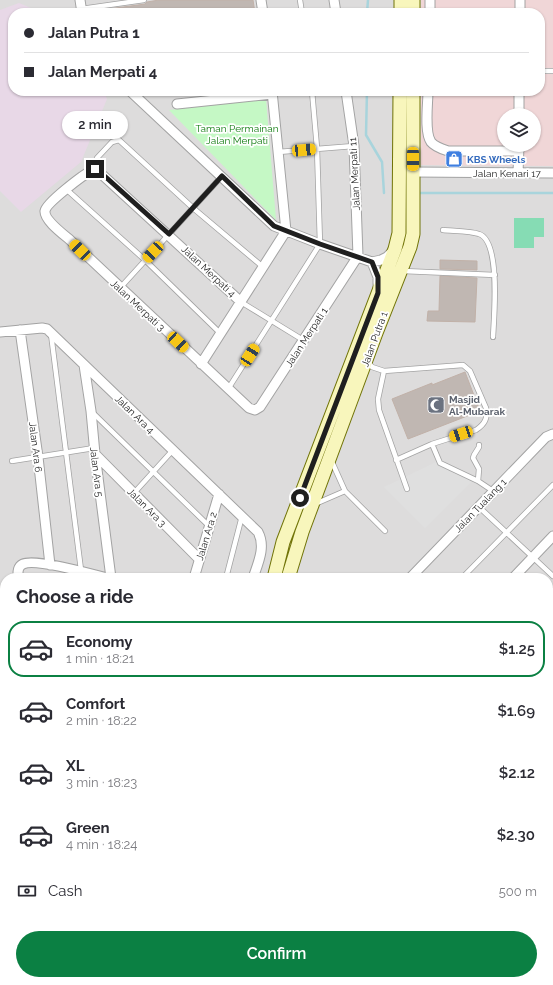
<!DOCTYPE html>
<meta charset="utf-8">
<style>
body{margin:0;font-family:Raleway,sans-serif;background:#f2f2f3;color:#2b2b33;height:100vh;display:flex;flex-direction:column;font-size:15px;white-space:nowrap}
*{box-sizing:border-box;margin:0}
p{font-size:13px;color:#7c7c81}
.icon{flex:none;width:22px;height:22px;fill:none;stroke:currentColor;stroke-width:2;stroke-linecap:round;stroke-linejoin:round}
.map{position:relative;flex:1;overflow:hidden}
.drawer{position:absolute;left:0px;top:573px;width:553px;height:412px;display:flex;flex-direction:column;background:#fff;border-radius:16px 16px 0 0;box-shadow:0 1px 3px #0004}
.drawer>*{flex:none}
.top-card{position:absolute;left:8px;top:8px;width:537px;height:88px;border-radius:16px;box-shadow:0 1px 3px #0004;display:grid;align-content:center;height:88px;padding:0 16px;background:#fff}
.tools{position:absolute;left:497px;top:108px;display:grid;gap:8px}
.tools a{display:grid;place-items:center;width:44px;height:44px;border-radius:50%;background:#fff;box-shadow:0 1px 3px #0004;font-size:20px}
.end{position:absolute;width:18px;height:18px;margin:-9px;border:5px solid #1f1f1f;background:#fff;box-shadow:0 0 0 2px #fff}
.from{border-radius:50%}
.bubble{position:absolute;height:28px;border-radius:14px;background:#fff;box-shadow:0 1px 3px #0004;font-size:13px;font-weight:600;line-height:28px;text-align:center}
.car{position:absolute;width:12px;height:24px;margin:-12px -6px;border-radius:5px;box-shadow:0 0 3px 1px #0007;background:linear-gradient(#f5c518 24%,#345 0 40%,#f5c518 0 76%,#345 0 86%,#f5c518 0)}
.top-card b{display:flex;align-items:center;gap:14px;height:38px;font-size:15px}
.top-card b+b{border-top:1px solid #e1e1e2}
.top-card i{width:10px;height:10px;background:#2b2b33}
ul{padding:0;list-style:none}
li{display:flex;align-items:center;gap:12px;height:56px;margin:0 8px 6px;padding:0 8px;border:2px solid transparent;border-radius:16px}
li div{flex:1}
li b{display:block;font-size:15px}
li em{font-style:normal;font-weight:600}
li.on{border-color:#0b8043}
li>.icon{width:36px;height:36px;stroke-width:1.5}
h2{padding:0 16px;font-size:18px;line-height:48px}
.pay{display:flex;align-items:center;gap:10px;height:44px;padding:0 16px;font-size:15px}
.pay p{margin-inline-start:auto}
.cta{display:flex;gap:8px;margin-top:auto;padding:8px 16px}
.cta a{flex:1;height:46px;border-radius:24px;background:#0b8043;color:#fff;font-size:16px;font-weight:600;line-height:46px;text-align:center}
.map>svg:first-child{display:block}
</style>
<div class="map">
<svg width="553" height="985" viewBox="0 0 553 985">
<rect width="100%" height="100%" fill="#f0ebe6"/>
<path fill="#dddcdc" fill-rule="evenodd" d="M0 0H553V985H62L61 980H548V578H5V709L0 637ZM13 13H540V91H13ZM504 115H534V145H504Z"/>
<path fill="#f0d6d7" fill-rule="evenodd" d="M421 0H553V166L421 165V91H540V13H421ZM504 115H534V145H504Z"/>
<path fill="#e8d8e7" d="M19 3 43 13H13V91H104L107 99 81 162 21 212 0 191V10Z"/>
<path fill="#eeedd2" d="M0 637 5 709V949L0 951Z"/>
<path fill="#c5f8c5" d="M266 99 276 220 169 110Z"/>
<path fill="#86dcb4" d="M514 218H544V237H534V248H514Z"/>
<path fill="#dfdfdf" d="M440 460 476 477 425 528 384 487Z"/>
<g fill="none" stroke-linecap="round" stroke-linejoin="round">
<path stroke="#a8d4dc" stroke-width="2.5" d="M367 13 368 0
M367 91 366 135 382 162 384 193
M420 193H553"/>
</g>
<path fill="#c0b7b2" stroke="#c1b1a8" d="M159 0H253L255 13H94V11L145 4 147 2Z
M440 260 477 261V270L440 269Z
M440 276 477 278 475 322 427 321 428 311H439Z
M465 372 480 411 408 439 392 399 432 383V385Z"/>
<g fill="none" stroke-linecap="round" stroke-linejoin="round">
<defs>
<path id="service" d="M300 0 302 13
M81 9 144 0
M540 71H553
M278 152 354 146
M93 170 97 158 112 142 119 140 193 208 263 267
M66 189 145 260 221 334
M443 230C452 231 471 231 479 234 501 241 494 317 493 337
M403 271 495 275
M120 288 222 176
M241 302 303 340
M51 334 81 570
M368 362 372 367 384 371 463 365 470 371 486 408C488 418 485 424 476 430L432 444 396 460
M384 371 378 399 379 410 407 489
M228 389 320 244 317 148 312 91
M92 412 209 526
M432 444 440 463 478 481 493 491
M12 461 94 448
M332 462 345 491
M478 481 479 469 473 458 474 455 479 447V445
M134 493 173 450
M315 504 345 491 385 531
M479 507 553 576
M226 578 242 516
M462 578 553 485
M548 595 553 590
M548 703 553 698
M548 865 553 869
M77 980 78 985
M479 980 485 985"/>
<path id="minor" d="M80 0 82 13
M261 0 263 13
M334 0 336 13
M430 13V0
M520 13V0
M130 91 274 226 320 244 372 262 381 260 387 257 393 251
M272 91 286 231
M346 91 354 146 358 256
M428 91C428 104 424 132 431 142 435 147 442 149 448 151H519
M177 104 272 94
M519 115V91
M413 172 553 173
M518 173 519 146
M372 262 378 277V287
M241 302 97 170C94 169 94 169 91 171 83 175 46 203 45 211 44 220 63 234 70 240L249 408 255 410 260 407 358 256
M20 330 38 457 50 565
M0 332 42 328 47 329 258 532C266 547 258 563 253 578
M201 364 286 231
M84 365 91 411 95 454 111 578
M95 454 199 559
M18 578C18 573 17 567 23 564 35 558 92 574 107 578
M194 578 219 494
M410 578 546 437 553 434
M513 578 553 536
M548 649 553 644
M548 720 553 724
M548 830 553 834
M548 907 553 912
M548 947 553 942
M107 980 108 985
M234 980 236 985
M434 980 439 985
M534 980 540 985
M140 985 142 980
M330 985 363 980
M513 985 518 980"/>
<path id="secondary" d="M413 0V13
M401 13V0
M274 578 283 542 395 249 399 233 400 91
M288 578 302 532 376 333 410 247 413 234V91
M199 980 200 985
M213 980 214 985"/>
</defs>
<use href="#service" stroke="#a3a3a3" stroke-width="6"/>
<use href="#minor" stroke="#a3a3a3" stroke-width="11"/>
<use href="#secondary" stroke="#717408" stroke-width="15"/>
<use href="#service" stroke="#fff" stroke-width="4.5"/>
<use href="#minor" stroke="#fff" stroke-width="9"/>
<use href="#secondary" stroke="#f8f6bc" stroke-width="13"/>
</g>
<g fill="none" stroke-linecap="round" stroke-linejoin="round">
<path stroke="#1f1f1f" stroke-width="5" d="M95 169 99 171 169 234 222 176 274 226 320 244 372 262 378 277V293L300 498"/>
</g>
<defs>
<symbol id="shop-square" viewBox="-11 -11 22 22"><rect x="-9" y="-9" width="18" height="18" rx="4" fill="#3f7fe0" stroke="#fff"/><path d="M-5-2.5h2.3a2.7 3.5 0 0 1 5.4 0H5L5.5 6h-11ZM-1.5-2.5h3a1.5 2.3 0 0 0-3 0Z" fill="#fff"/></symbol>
<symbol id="mosque-square" viewBox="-11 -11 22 22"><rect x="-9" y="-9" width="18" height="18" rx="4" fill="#6b7280" stroke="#fff"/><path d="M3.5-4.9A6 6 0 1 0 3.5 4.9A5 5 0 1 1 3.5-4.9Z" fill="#fff"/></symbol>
</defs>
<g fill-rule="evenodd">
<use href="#shop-square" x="444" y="149" width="20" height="20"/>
<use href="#mosque-square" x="426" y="395" width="20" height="20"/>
</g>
<g text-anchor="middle" stroke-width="3.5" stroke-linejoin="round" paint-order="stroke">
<g font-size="10" fill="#0f7b0f" stroke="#fff">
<text x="237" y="132">Taman Permainan<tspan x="237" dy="12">Jalan Merpati</tspan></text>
</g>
<g font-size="10" font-weight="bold" fill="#366cbe" stroke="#fff" text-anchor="start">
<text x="467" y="163">KBS Wheels</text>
</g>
<g font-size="10" fill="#1f1f1f" stroke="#fff">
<text x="507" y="177">Jalan Kenari 17</text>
<text transform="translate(354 174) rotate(-93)" y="4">Jalan Merpati 11</text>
<text transform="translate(209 271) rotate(43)" y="4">Jalan Merpati 4</text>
<text transform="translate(138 305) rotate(43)" y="4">Jalan Merpati 3</text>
<text transform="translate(306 337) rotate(-57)" y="4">Jalan Merpati 1</text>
<text transform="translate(374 339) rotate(-70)" y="4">Jalan Putra 1</text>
<text transform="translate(135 414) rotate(44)" y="4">Jalan Ara 4</text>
<text transform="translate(36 447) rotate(83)" y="4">Jalan Ara 6</text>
<text transform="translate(97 472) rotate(83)" y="4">Jalan Ara 5</text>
<text transform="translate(480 505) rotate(-46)" y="4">Jalan Tualang 1</text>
<text transform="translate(147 507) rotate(45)" y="4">Jalan Ara 3</text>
<text transform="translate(206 536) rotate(-73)" y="4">Jalan Ara 2</text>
</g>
<g font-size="10" font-weight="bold" fill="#5b616d" stroke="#fff" text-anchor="start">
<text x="449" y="403">Masjid<tspan x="449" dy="12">Al-Mubarak</tspan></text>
</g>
</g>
</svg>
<div class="tools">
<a><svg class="icon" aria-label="layers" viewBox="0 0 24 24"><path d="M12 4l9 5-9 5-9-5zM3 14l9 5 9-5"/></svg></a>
</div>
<i class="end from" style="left:300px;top:498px"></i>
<i class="end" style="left:95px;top:169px"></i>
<div class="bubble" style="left:62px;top:111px;width:66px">2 min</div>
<i class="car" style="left:304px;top:150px;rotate:85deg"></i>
<i class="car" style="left:413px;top:159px;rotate:180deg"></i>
<i class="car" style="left:80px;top:250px;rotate:314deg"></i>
<i class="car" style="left:153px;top:252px;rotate:223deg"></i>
<i class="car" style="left:178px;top:342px;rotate:133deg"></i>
<i class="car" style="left:250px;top:355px;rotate:33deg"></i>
<i class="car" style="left:461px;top:434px;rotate:252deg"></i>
<div class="top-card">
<b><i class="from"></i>Jalan Putra 1</b>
<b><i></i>Jalan Merpati 4</b>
</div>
<section class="drawer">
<h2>Choose a ride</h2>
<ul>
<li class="on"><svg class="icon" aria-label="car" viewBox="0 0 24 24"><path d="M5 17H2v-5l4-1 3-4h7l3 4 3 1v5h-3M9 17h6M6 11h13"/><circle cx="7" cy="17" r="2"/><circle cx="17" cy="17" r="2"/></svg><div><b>Economy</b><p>1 min · 18:21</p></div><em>$1.25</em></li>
<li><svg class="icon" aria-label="car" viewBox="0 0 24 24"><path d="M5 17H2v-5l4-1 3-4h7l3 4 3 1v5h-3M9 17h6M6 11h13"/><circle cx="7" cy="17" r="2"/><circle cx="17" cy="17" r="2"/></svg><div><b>Comfort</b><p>2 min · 18:22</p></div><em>$1.69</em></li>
<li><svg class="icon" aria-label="car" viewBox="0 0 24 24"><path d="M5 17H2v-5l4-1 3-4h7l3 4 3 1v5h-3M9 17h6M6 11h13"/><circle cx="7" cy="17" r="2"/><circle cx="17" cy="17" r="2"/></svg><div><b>XL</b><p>3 min · 18:23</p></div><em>$2.12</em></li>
<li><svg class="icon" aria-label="car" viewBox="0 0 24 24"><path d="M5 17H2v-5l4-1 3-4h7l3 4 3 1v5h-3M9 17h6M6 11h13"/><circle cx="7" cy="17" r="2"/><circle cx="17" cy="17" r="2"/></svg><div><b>Green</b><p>4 min · 18:24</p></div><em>$2.30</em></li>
</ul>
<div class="pay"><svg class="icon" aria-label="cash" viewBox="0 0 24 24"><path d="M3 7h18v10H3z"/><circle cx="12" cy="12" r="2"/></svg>Cash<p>500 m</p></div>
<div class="cta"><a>Confirm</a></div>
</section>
</div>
